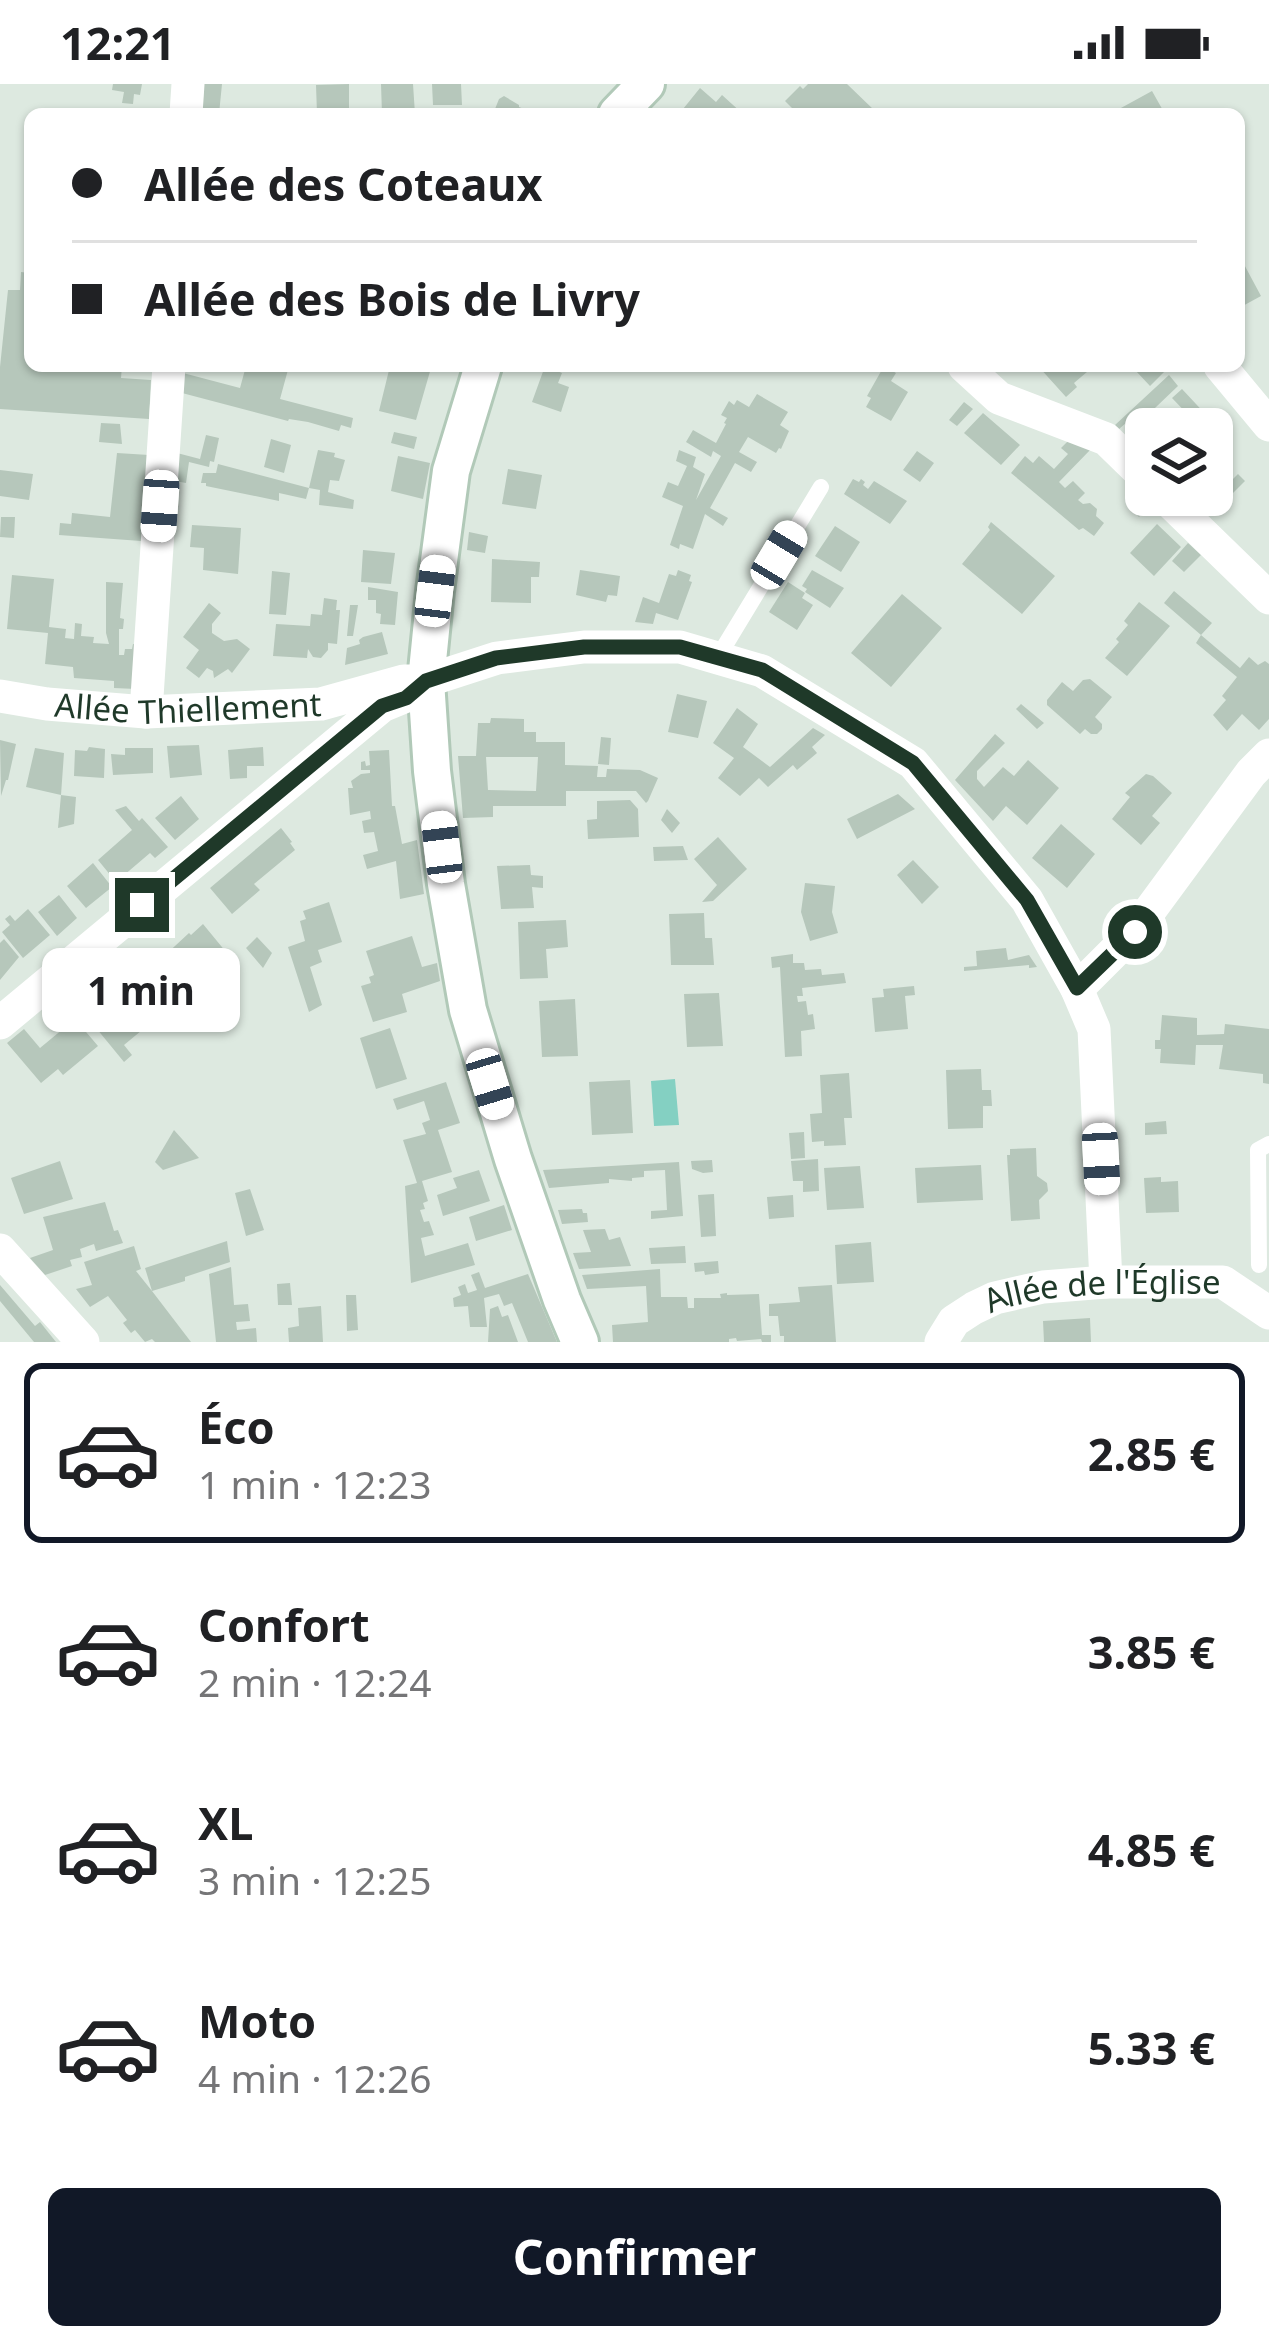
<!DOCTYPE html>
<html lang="fr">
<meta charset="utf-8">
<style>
body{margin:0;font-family:"Noto Sans",sans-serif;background:#f2f2f2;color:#202124;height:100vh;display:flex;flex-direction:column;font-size:45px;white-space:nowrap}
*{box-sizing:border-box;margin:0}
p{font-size:39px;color:#757577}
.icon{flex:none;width:66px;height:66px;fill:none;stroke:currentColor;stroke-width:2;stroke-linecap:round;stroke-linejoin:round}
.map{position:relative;height:1258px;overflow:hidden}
.drawer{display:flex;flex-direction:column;background:#fff;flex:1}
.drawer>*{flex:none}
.guide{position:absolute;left:24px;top:24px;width:1221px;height:264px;border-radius:18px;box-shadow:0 3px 9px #0004;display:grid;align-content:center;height:264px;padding:0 48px;background:#fff}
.tools{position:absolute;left:1125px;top:324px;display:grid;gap:24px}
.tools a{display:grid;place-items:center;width:108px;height:108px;border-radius:18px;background:#fff;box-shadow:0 3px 9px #0004;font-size:60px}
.end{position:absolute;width:54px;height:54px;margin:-27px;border:15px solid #1f3929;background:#fff;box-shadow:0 0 0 6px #fff}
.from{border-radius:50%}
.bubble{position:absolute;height:84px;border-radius:18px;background:#fff;box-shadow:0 3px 9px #0004;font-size:39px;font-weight:700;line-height:84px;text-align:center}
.car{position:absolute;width:36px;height:72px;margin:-36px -18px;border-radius:15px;box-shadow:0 0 9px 3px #0007;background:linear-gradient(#fff 24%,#345 0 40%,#fff 0 76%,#345 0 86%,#fff 0)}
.guide b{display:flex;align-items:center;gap:42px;height:114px;font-size:45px}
.guide b+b{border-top:3px solid #e0e0e0}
.guide i{width:30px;height:30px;background:#202124}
ul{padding:21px 0 0;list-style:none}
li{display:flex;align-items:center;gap:36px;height:180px;margin:0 24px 18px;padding:0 24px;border:6px solid transparent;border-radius:18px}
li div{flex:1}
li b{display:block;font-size:45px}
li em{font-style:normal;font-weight:700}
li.active{border-color:#111827}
li>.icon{width:108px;height:108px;stroke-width:1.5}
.cta{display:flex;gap:24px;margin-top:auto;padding:24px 48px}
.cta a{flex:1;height:138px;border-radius:18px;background:#111827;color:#fff;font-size:48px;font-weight:700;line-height:138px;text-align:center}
.status{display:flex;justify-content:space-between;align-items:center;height:84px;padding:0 60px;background:#fff;direction:ltr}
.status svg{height:33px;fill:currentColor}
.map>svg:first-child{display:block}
</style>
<div class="status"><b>12:21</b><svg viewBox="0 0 49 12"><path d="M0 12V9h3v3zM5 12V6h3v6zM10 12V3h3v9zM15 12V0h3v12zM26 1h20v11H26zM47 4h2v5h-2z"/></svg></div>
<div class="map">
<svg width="1269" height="1258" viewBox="0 0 1269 1258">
<rect width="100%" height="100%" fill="#dde9e0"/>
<path fill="#84d0c2" d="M675 995 679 1041 654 1042 651 997Z"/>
<path fill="#b6c7bb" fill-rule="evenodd" d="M113 0H142L140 11 134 10 133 20 122 19 124 8 112 6Z
M204 0H222L219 30H202Z
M349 0V30H317L316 1Z
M381 0H413L415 30H382Z
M432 0H461L462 21H433Z
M808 0H847L874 26 869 30H798L785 17 800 2 803 5Z
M700 4 716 18 722 11 743 30H679Z
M1152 7 1165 30H1110Z
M504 12 519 21V23L536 30H493L499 15Z
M1239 171 1261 212 1239 224Z
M21 188 30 189V282H122L121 294 151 296 149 335 0 325V283L8 206H20Z
M246 282H289L280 315 353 334 351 344 341 341 339 347 308 338 289 335 288 337 182 309 183 289 240 304Z
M390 282 431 284 416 336 379 327Z
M545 282 562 289 558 299 569 303 561 328 532 318Z
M884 282 896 289 891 297 908 308 891 337 866 323 871 314 867 312Z
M1038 282H1094L1074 299 1077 303 1066 313Z
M1141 282H1160L1165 287 1150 302 1136 287Z
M1169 291 1178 302 1134 344 1127 338 1118 346 1115 341Z
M1182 305 1210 335 1200 345H1187L1194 337 1172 314Z
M757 310 788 328 780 341 789 347 781 365 779 364 776 369 748 353 739 368 757 378 751 388 735 379 710 424 728 434 723 442 705 430 693 465 680 460 679 465 670 461 683 422 662 413 668 398 678 402 687 382 676 377 679 366 696 373 693 383 705 390 696 416 721 372 713 367 711 373 686 358 693 346 716 359 726 340 724 339 727 334 721 331 729 317 734 321 737 316 749 323Z
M964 318 973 325 957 342 949 336Z
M983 329 1020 361 1001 381 964 349Z
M101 339 120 340 122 360 99 358Z
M394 348 417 353 414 365 391 359Z
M206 351 219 354 214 378 210 377 209 383 189 378 186 399 175 397 177 369 200 375Z
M1073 352 1092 364 1059 398 1065 404 1073 397 1085 409 1078 416 1083 420 1090 419 1097 425 1096 432 1104 439 1094 452 1083 444 1079 446 1011 389 1025 372 1033 379 1039 372 1054 385 1068 370 1061 364Z
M271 355 291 361 284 389 264 383Z
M318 366 335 369 334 373 345 376 339 397 330 396 328 408 354 416 353 425 319 421 320 406 309 404Z
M917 367 934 379 920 398 903 386Z
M117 369 149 371 141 457 59 451 60 439 71 440 72 429 110 433Z
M398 372 430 379 423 415 391 407Z
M218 380 309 404 306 415 279 409V417L206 402V399H201L203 389H216Z
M508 385 542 391 536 425 502 420Z
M0 386 33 390 29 416 0 412Z
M1238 390 1245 397 1225 417 1218 410Z
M853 395 859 398 861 395 865 398 863 401 868 405 874 397 907 417 890 440 844 410Z
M1142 408 1151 419 1139 433 1129 422Z
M1 433H15L14 454 0 453Z
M991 438 1055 492 1022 530 962 480 990 446 988 443Z
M1157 440 1181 463 1154 492 1130 469Z
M192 441 241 444 238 490 203 486 204 464 190 463Z
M835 442 860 458 841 488 815 472Z
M469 448 488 452 485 469 467 466Z
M1188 459 1201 471 1184 488 1172 477Z
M363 466 395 469 391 500 361 498Z
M492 475 540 478 539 493H531V519L491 518Z
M580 486 620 492 617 512 608 511 606 518 576 511Z
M678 486 691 491 689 497 692 498 678 536 656 529 653 540 635 538 643 513 659 519 669 490 676 492Z
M812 486 844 504 830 524 805 508 807 505 802 502Z
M272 487 290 489 286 531 269 530Z
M12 491 54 495 49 543 66 545 65 554 74 555 75 539 82 540 81 552 94 553 93 559 109 560 106 549V498L123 499 120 534 124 535 123 545H119V571H124L125 565H132L133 560 139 561 136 605 114 604V597L74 594 73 583 45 580 48 549 7 545Z
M788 498 805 509 802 514 813 521 797 546 769 528Z
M368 503 398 508 395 541 380 540 381 530 376 529V516H368Z
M1174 507 1212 539 1201 551 1164 519Z
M902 510 942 544 891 603 851 569Z
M324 514 337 516 336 526H340L337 560 328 559V566L321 574 313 573 308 565 307 574 273 572 276 540 310 542 311 530 322 531Z
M1139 518 1170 542 1127 592 1105 574 1119 558 1116 555 1128 541 1124 537Z
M209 519 221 529 212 540V549L224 557 237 555 250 565 232 589 228 585 214 594 213 587 207 584 199 594 186 584 199 566 183 553Z
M350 521H358L353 552H347Z
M382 548 388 570 345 581 347 564 360 560 359 556 363 553Z
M1201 551 1240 584 1249 573 1258 581 1265 577 1269 580V635L1259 646 1242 630 1227 647 1213 631 1226 616 1222 612 1237 593 1196 559Z
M1090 595 1112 613 1095 633 1102 640V645L1097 650H1091L1085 645 1080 650 1047 621V616L1062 598 1073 607 1083 596Z
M677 610 707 617 698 654 668 648Z
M1021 620 1044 639 1037 645 1016 625Z
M737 624 758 640 743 663 770 683 813 644 825 651 812 663 817 669 797 686 793 681 768 703 759 694 740 712 718 694 734 674 713 659Z
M491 634 524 635V648H536V658H565V681L598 682 597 693H606L607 685 640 686 658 694 648 717 646 719 636 707H566V722H493V733L463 734 458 672H476L478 639H490ZM486 673H538L536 707 488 706Z
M995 650 1005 659 977 687V695L984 703 1003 683 1014 692 1028 676 1059 704 1027 741 1006 722 993 737 955 696Z
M601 653 611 654 609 681 598 680Z
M0 656 16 660 8 696H6L1 712Z
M199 661 202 691 170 694 167 662Z
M89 663 105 665 104 694 74 692 75 666 87 667Z
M263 663 264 682H247V694L230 695 228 666Z
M35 664 64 669 61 711 26 703Z
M125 664H153V689L113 691 111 670 125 671Z
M389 666 392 722H395L402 760 417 756 424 810 400 815 396 777 367 785 363 771 378 767 374 748 364 749 362 737 371 735 370 727 350 731 348 704H353L351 697 361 690 370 689V686H361V678L365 677 366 682 370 681 369 667Z
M1146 690 1153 692 1172 709 1152 732 1160 739 1141 761 1112 735 1130 713 1125 709Z
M898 710 915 725 857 755 847 735Z
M61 711 76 713 74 740 58 744Z
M181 712 199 735 175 756 155 734Z
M630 716 638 725 639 753 588 755 587 736 597 735V717Z
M126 722 139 737 142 734 168 763 155 774 150 769 116 798 98 776 132 746 115 726Z
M667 725 680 739 672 749 661 736Z
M1061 740 1095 770 1067 804 1032 774Z
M281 744 292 758 290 759 295 766 254 800 260 806 232 830 210 804Z
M718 753 747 785 713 817 702 818 717 801 694 775Z
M683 762 688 776 654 777 653 763Z
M913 776 939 803 922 820 897 791Z
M93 779 112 803 86 824 67 802Z
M530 781 531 791 543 792V804L532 803 534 824 501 825 497 782Z
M805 799 835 802 832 828 838 849 810 857 801 828Z
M59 811 77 834 57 852 38 828Z
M329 818 342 858 318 866 322 878 310 883 322 921 309 928 288 863 305 857 300 837 306 835 303 827Z
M28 825 50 851 23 874 2 848 10 841 5 835 10 831 15 837Z
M704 829 705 854H712L714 881H671L669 830Z
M566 836 568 863 546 865 548 894 520 895 518 838Z
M203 840 226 868 185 902 162 874 189 849 191 851Z
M412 852 422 883 437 879 440 897 402 910 407 928 373 938 361 902 371 899 369 893 374 891 366 867Z
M257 853 272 869 263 884 246 864Z
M4 855 19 873 0 896V859Z
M1006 864 1008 876 1029 871 1037 883 1029 884V881L964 887V883L977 882 976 867Z
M793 870V879H804L805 886 821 885 822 891 844 889 846 899 802 904 803 912H797L798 918 806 917 808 931 813 930 815 945 801 947 802 972 785 973 780 883 772 884 771 873Z
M914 902 915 911 905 912 908 945 875 948 872 914 884 913 883 905Z
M109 906 127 927 132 924 147 942 124 961 132 971 124 978 83 928Z
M719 909 723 962 687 963 684 910Z
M575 915 578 972 542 973 539 917Z
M1162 931 1197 934V951L1224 950 1225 940 1269 945V1000L1263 999V990L1219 985 1223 961H1196L1195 981 1160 979 1161 965H1155V956H1160Z
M75 935 98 962 63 991 58 985 41 999 7 959 24 945 40 964Z
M390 944 407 995 376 1005 360 954Z
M981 985 982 1006H991L992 1022H983V1044L948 1045 946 986Z
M849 989 852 1034H844L846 1061 824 1062V1057L812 1058 810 1030 822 1029 820 991Z
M630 996 633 1049 592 1051 589 998Z
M446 998 460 1039 438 1046 452 1088 422 1097 428 1117 423 1119 425 1125 420 1126 424 1138 429 1137 434 1151 421 1154 425 1172 468 1159 475 1181 411 1199 405 1102 417 1099 403 1056 426 1050 422 1039 430 1036 424 1017 397 1026 393 1015Z
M1166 1037 1167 1050 1145 1051V1039Z
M174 1046 199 1074 163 1086 155 1078Z
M804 1048 805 1074 791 1075 789 1049Z
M1036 1064 1037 1092 1047 1099 1048 1107 1039 1116 1040 1135 1011 1137 1007 1071H1010V1065Z
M818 1075 819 1107 803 1108V1097H793L791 1077Z
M712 1076 713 1088 703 1089 692 1085 691 1077Z
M60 1077 73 1115 24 1130 11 1094Z
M679 1078 683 1132 651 1135V1127L667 1126 665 1086 644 1087V1093L632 1094V1097L609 1095V1099L549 1104 543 1086Z
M981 1081 983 1116 917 1119 915 1084Z
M860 1082 864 1124 827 1126 824 1084Z
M479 1086 490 1117 443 1132 437 1111 457 1104 453 1094Z
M1161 1093V1098L1178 1097 1179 1128 1146 1129 1144 1094Z
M250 1105 264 1146 246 1152 235 1109Z
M714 1110 716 1152 701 1153 698 1111Z
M793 1111 794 1133 769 1135 767 1113Z
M105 1118 114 1147 118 1146 123 1159 96 1167 94 1160 80 1165 82 1173 70 1176 72 1182 45 1191 30 1174 53 1166 43 1133Z
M504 1121 512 1146 476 1157 469 1133Z
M582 1125 583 1129H587L588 1138 562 1140 558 1126Z
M605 1145 609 1156 620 1153 631 1182 579 1185 573 1169 591 1168 583 1146Z
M227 1157 230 1178 185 1193V1197L152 1207 191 1258H155L152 1255 145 1258 135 1246 131 1249 123 1239 127 1236 108 1212 90 1223 76 1205 92 1201 84 1178 134 1162 141 1185 136 1187 152 1207 145 1184Z
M871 1158 874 1198 837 1200 835 1161Z
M685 1162 686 1179 651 1180 649 1164Z
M718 1177 719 1189 705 1191 704 1187 695 1188 694 1179Z
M231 1183 234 1221 248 1220 250 1237 236 1238 237 1246 256 1244 257 1258H216L209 1190Z
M660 1185 661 1213H687L688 1224H694V1214H721L720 1210 727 1209V1211L759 1210 762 1251H771V1258H762L761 1255 737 1257 736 1254 729 1255V1258H613L612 1241 648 1238 646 1202 587 1205 582 1191Z
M479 1188 485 1204 528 1190 557 1258H528L512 1219 504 1222 499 1210 484 1214 487 1243H470L468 1222 454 1223 453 1214 461 1211 458 1203 465 1200 468 1209 477 1206 471 1191Z
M290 1199 292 1221H278L277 1200Z
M0 1201 35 1242 40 1238 56 1258H34L0 1217Z
M832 1201 836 1258H784V1252H780L778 1232H769V1220L800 1218 798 1203Z
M346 1211H356L358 1246 347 1247Z
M321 1222 323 1258H289L288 1244 299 1242 298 1224Z
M498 1222 502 1233 508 1231 518 1258H488L490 1225Z
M1090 1234 1091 1258H1044L1043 1237Z"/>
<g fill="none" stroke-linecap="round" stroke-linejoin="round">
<defs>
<path id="secondary" d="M617 30 646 0
M483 282 451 387 435 507 426 597 432 687 446 800 468 926 513 1075 562 1216 580 1258"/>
</defs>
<use href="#secondary" stroke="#b1c9b8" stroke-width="42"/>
<path stroke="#fff" stroke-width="16" d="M718 573 821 403
M1259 1181 1258 1066 1269 1060"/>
<g stroke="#fff" stroke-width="33">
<path d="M186 30 188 0"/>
<path d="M964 282 999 314 1106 355 1146 394"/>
<path d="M1220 282 1269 341"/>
<path d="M1163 411 1269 514"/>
<path id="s1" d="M0 612 47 620 146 628 321 620 404 597H426L497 574 584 563H680L762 587 913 679 1027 816 1077 905 1094 945 1106 1198"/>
<path d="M146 628 169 282"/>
<path d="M1077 905 1134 848 1251 689 1269 671"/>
<path d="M0 939 382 622 411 610"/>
<path d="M0 1166 83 1258"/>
<path id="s2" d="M941 1258 954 1237 974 1224 995 1214 1043 1203 1106 1198H1223L1269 1229"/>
</g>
<use href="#secondary" stroke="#fff" stroke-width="36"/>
</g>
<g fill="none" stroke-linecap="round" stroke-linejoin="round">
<path stroke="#1f3929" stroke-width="15" d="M142 821 382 622 406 614 426 597 496 574 584 563H680L762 586 913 679 1027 816 1077 904 1135 848"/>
</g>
<g text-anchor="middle" stroke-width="9" stroke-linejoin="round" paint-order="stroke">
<g font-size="33" fill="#1f3929" stroke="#eef6ef">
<text dy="12" stroke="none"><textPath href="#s1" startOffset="189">Allée Thiellement</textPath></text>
<text dy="12" stroke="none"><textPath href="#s2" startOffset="180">Allée de l'Église</textPath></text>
</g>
</g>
</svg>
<div class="tools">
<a><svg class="icon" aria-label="layers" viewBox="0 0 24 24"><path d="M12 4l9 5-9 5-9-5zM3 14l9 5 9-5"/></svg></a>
</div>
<i class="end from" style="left:1135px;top:848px"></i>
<i class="end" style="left:142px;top:821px"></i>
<div class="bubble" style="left:42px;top:864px;width:198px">1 min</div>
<i class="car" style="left:160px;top:422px;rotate:184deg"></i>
<i class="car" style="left:779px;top:471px;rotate:31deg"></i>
<i class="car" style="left:435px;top:507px;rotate:7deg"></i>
<i class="car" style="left:442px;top:763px;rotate:353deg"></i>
<i class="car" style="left:490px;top:1000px;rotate:163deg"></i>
<i class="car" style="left:1101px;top:1075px;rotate:177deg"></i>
<div class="guide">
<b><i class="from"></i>Allée des Coteaux</b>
<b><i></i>Allée des Bois de Livry</b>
</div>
</div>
<section class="drawer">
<ul>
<li class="active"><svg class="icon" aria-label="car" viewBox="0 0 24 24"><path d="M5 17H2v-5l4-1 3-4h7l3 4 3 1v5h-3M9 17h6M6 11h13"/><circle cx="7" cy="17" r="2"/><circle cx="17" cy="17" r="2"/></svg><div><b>Éco</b><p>1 min · 12:23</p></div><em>2.85 €</em></li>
<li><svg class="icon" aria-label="car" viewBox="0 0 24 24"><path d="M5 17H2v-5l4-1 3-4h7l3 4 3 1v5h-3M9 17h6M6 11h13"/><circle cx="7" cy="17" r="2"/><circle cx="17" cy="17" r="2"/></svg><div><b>Confort</b><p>2 min · 12:24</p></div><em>3.85 €</em></li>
<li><svg class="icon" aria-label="car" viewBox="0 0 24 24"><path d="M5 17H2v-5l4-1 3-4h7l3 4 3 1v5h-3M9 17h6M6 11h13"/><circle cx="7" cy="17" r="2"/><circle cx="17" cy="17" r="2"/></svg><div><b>XL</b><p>3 min · 12:25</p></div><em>4.85 €</em></li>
<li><svg class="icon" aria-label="car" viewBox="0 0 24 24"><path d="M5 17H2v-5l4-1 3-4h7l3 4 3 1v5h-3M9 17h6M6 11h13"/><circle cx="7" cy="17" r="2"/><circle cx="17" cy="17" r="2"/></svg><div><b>Moto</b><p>4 min · 12:26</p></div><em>5.33 €</em></li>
</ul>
<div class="cta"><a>Confirmer</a></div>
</section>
